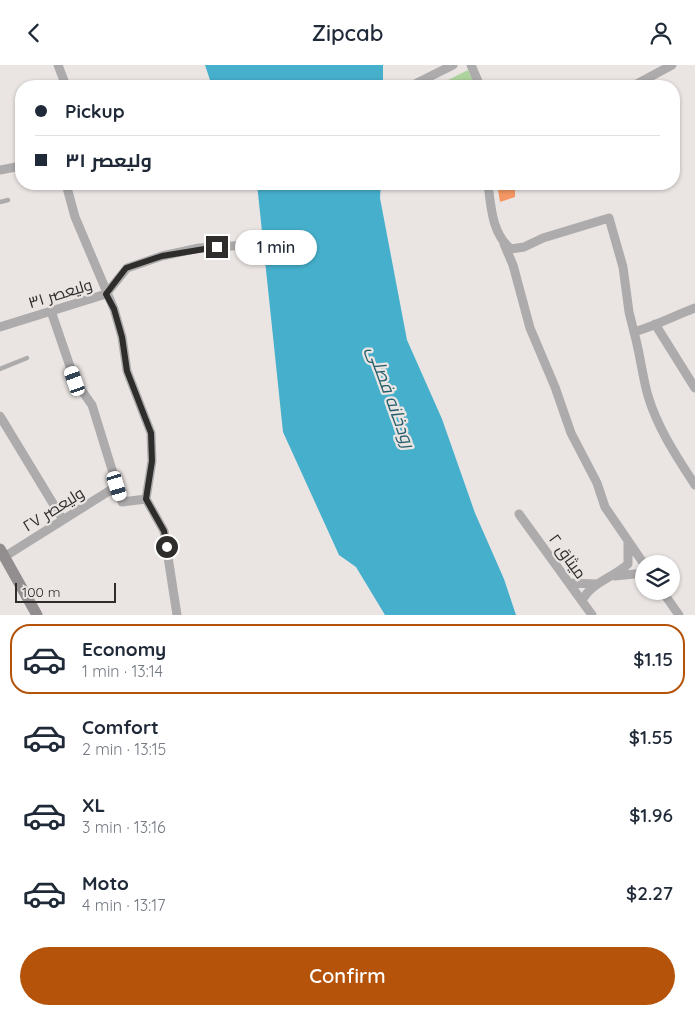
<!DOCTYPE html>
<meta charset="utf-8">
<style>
body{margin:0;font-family:Quicksand,Cairo,sans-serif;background:#f2f2f3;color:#1f2937;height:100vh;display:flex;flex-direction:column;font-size:19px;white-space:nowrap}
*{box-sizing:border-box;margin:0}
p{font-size:16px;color:#747a83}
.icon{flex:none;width:28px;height:28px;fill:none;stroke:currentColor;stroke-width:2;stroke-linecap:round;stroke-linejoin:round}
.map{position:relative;height:550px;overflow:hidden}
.details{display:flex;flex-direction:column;background:#fff;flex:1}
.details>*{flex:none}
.banner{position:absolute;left:15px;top:15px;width:665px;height:110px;border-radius:20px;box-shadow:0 1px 4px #0004;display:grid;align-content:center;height:110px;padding:0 20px;background:#fff}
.tools{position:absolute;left:635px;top:490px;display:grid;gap:10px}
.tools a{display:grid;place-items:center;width:45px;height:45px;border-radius:50%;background:#fff;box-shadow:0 1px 4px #0004;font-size:25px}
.scale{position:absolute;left:15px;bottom:12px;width:101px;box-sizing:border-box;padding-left:5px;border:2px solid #2e2d2c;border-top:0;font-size:14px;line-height:18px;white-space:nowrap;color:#2e2d2c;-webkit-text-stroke:4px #eae5e3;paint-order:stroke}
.end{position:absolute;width:22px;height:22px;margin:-11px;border:6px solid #2e2d2c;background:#fff;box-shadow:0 0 0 2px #fff}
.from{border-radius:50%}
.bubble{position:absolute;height:35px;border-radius:18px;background:#fff;box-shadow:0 1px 4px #0004;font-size:16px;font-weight:600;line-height:35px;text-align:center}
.car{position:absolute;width:15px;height:30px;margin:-15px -8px;border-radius:6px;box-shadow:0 0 4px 1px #0007;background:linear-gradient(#fff 24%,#345 0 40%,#fff 0 76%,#345 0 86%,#fff 0)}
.banner b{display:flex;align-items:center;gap:18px;height:48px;font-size:19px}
.banner b+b{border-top:1px solid #e0e1e3}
.banner i{width:12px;height:12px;background:#1f2937}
ul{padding:9px 0 0;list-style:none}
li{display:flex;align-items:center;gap:15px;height:70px;margin:0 10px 8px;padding:0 10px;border:2px solid transparent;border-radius:20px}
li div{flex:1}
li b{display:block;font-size:19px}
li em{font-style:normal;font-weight:600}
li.on{border-color:#b45309}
li>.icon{width:45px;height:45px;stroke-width:1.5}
.primary-button{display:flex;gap:10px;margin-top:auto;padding:10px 20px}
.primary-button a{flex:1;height:58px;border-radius:30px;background:#b45309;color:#fff;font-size:20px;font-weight:600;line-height:58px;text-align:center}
header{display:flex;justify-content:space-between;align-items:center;height:65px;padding:0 20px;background:#fff;font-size:22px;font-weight:600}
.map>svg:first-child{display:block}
</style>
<header><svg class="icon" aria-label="back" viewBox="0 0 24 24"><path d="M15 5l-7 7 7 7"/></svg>Zipcab<svg class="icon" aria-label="person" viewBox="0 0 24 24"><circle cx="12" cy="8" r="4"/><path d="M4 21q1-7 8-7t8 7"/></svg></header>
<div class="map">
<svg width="695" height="550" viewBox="0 0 695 550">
<rect width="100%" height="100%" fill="#eae5e3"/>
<path fill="#aed49e" d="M468 5 476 21H451L448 15Z"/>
<path fill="#46b0cc" d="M205 0H383V21H212Z
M257 119H381L380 133 407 275 442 354 475 448 504 514 516 550H385L356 502 339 490 283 367Z"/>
<path fill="#f49765" d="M497 119H524L515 123V132L500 137Z"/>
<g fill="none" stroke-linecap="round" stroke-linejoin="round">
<path stroke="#adabac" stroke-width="4.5" d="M0 137 8 135
M0 304 27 293"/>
<path stroke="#adabac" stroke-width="9" d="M58 0 66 21
M471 0 480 21
M411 21 453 0
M633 21 672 0
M0 105 21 101
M66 119 75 152 114 244 122 272 127 306 151 368 152 396 146 434
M488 119C491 142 492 169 511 184L524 182 543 173 609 153 623 202 629 247 634 267
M504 179 513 200 530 263 555 322 571 368 597 418 605 442 644 499
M695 243C674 251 655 261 634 267 640 288 642 310 648 331 658 364 677 392 695 420
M51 246 75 316 92 340 122 437 146 434 164 466 177 550
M655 259 695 323
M0 262 106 229 127 203 162 191 199 183 264 179
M0 351 63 455
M519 449 592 550
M4 492 117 421
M615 511 644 508
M569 518 597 519
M662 526 679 550
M582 536C590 518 613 513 628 499V476"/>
<path stroke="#928e8f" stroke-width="11" d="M0 484 37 550"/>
</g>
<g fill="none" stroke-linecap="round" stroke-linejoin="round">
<path stroke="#2e2d2c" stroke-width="6" d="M167 482 164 466 146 434 152 396 151 368 127 306 122 272 114 244 106 229 126 203 162 191 217 182"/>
</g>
<g text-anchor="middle" stroke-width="4.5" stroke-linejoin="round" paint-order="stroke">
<g font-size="16" fill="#2e2d2c" stroke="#eae5e3">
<text transform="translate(60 228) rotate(-17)" y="6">ولیعصر ۳۱</text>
<text transform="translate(53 444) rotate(-32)" y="6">ولیعصر ۲۷</text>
<text transform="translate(568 491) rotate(54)" y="6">میثاق ۲</text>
</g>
<g font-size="18" font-style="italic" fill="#245e6d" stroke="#eae5e3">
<text transform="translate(391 332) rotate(70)" y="6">رودخانه فصلی</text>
</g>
</g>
</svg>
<div class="tools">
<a><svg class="icon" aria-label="layers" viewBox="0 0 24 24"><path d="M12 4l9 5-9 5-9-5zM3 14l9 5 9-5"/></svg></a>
</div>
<div class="scale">100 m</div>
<i class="end from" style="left:167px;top:482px"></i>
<i class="end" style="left:217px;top:182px"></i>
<div class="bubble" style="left:235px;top:165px;width:82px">1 min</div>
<i class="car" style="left:75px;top:316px;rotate:341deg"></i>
<i class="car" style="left:117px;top:421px;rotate:163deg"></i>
<div class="banner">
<b><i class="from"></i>Pickup</b>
<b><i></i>ولیعصر ۳۱</b>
</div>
</div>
<section class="details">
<ul>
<li class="on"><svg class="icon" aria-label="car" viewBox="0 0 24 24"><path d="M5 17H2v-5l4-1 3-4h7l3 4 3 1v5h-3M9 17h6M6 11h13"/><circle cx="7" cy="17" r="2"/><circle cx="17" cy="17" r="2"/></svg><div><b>Economy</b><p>1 min · 13:14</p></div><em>$1.15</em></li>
<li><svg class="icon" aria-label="car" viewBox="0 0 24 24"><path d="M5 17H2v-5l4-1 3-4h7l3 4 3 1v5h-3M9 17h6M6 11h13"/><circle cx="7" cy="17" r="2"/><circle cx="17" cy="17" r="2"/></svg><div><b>Comfort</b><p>2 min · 13:15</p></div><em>$1.55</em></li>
<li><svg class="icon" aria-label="car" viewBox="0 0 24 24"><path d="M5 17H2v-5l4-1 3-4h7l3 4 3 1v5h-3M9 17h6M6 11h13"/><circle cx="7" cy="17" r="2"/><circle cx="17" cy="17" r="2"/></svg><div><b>XL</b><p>3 min · 13:16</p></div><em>$1.96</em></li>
<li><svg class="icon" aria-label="car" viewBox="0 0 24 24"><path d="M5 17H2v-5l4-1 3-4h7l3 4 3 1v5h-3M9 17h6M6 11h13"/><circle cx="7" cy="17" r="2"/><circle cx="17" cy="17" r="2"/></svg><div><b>Moto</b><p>4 min · 13:17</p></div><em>$2.27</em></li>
</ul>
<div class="primary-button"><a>Confirm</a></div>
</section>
